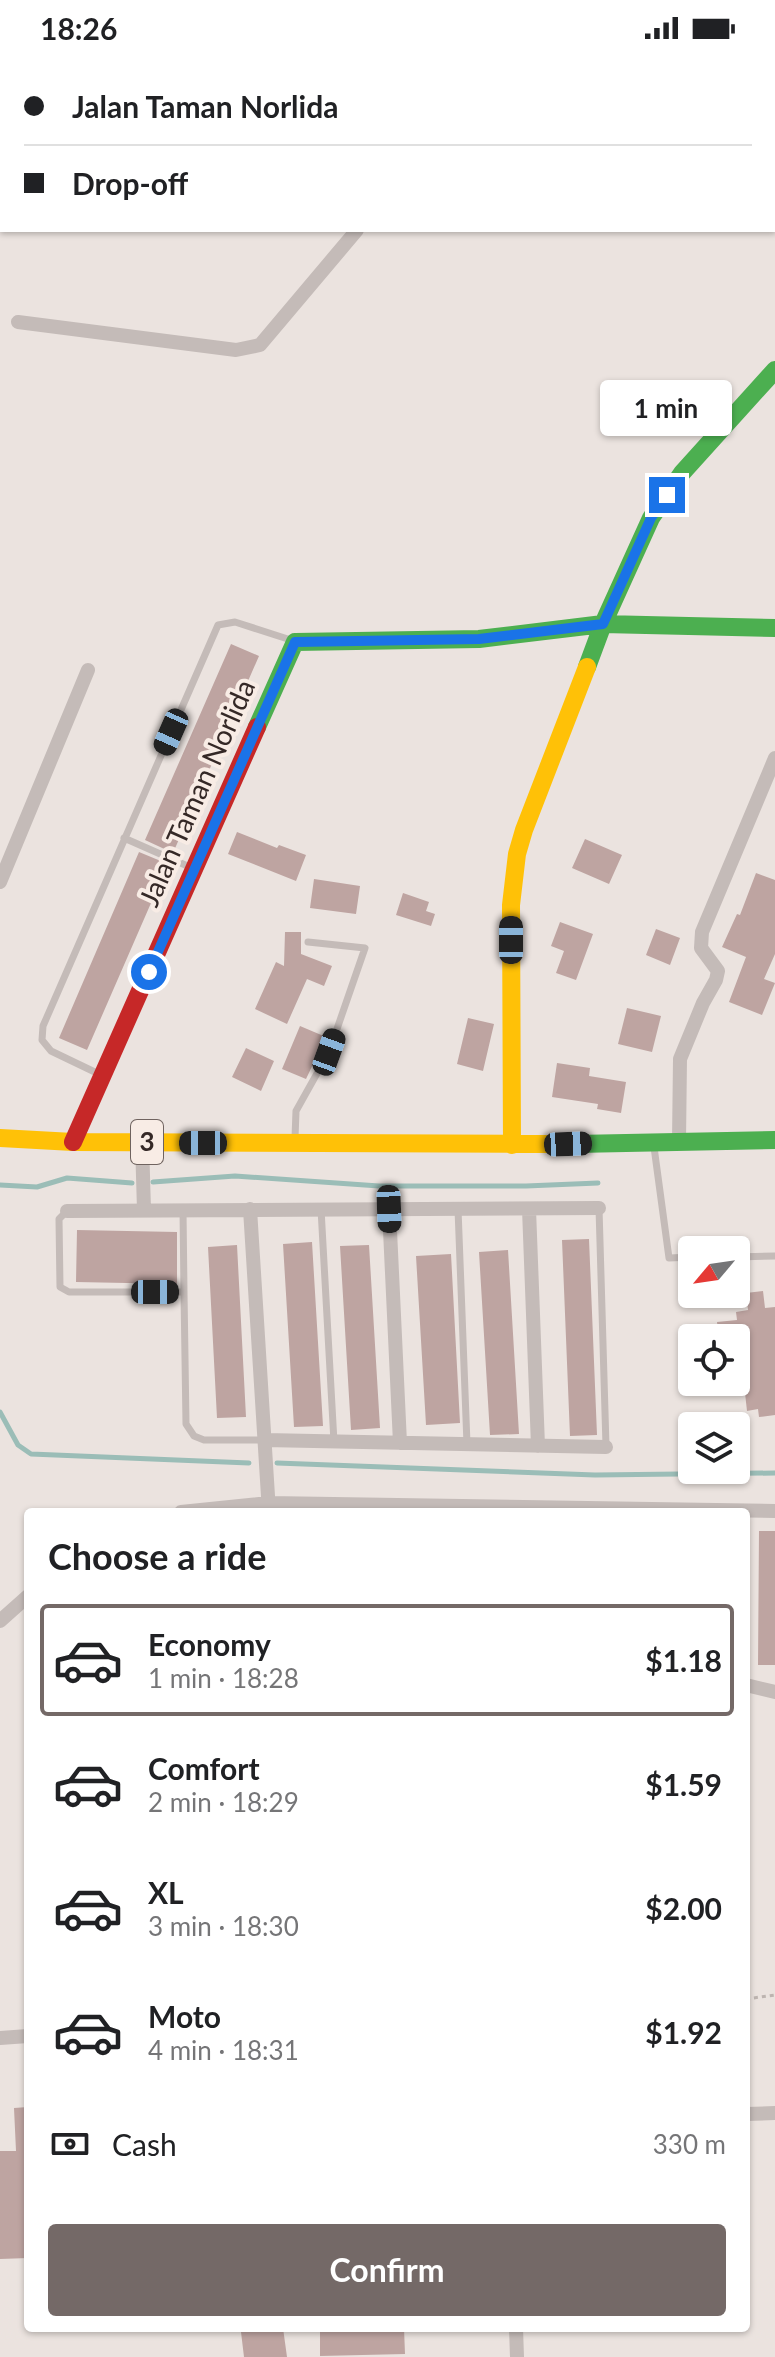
<!DOCTYPE html>
<meta charset="utf-8">
<style>
body{margin:0;font-family:Lato,sans-serif;background:#f2f2f2;color:#202124;height:100vh;display:flex;flex-direction:column;font-size:30px;white-space:nowrap}
*{box-sizing:border-box;margin:0}
p{font-size:26px;color:#757577}
.icon{flex:none;width:44px;height:44px;fill:none;stroke:currentColor;stroke-width:2;stroke-linecap:round;stroke-linejoin:round}
.map{position:relative;flex:1;overflow:hidden}
.drawer{position:absolute;left:24px;top:1452px;width:726px;height:824px;display:flex;flex-direction:column;background:#fff;border-radius:8px;box-shadow:0 2px 6px #0004}
.drawer>*{flex:none}
.top-card{position:absolute;left:0px;top:0px;width:776px;height:176px;box-shadow:0 2px 6px #0004;display:grid;align-content:center;height:176px;padding:0 24px;background:#fff}
.needle{width:52px;rotate:241deg}
.fabs{position:absolute;left:678px;top:1180px;display:grid;gap:16px}
.fabs a{display:grid;place-items:center;width:72px;height:72px;border-radius:8px;background:#fff;box-shadow:0 2px 6px #0004;font-size:40px}
.end{position:absolute;width:36px;height:36px;margin:-18px;border:10px solid #1a73e8;background:#fff;box-shadow:0 0 0 4px #fff}
.from{border-radius:50%}
.bubble{position:absolute;height:56px;border-radius:8px;background:#fff;box-shadow:0 2px 6px #0004;font-size:26px;font-weight:700;line-height:56px;text-align:center}
.car{position:absolute;width:24px;height:48px;margin:-24px -12px;border-radius:10px;box-shadow:0 0 6px 2px #0007;background:linear-gradient(#222 24%,#8ab4d8 0 40%,#222 0 76%,#8ab4d8 0 86%,#222 0)}
.top-card b{display:flex;align-items:center;gap:28px;height:76px;font-size:30px}
.top-card b+b{border-top:2px solid #e0e0e0}
.top-card i{width:20px;height:20px;background:#202124}
ul{padding:0;list-style:none}
li{display:flex;align-items:center;gap:24px;height:112px;margin:0 16px 12px;padding:0 8px;border:4px solid transparent;border-radius:8px}
li div{flex:1}
li b{display:block;font-size:30px}
li em{font-style:normal;font-weight:700}
li.selected{border-color:#746967}
li>.icon{width:72px;height:72px;stroke-width:1.5}
h2{padding:0 24px;font-size:36px;line-height:96px}
.pay{display:flex;align-items:center;gap:20px;height:88px;padding:0 24px;font-size:30px}
.pay p{margin-inline-start:auto}
.action{display:flex;gap:16px;margin-top:auto;padding:16px 24px}
.action a{flex:1;height:92px;border-radius:8px;background:#746967;color:#fff;font-size:32px;font-weight:700;line-height:92px;text-align:center}
.status{display:flex;justify-content:space-between;align-items:center;height:56px;padding:0 40px;background:#fff;direction:ltr}
.status svg{height:22px;fill:currentColor}
.map>svg:first-child{display:block}
</style>
<div class="status"><b>18:26</b><svg viewBox="0 0 49 12"><path d="M0 12V9h3v3zM5 12V6h3v6zM10 12V3h3v9zM15 12V0h3v12zM26 1h20v11H26zM47 4h2v5h-2z"/></svg></div>
<div class="map">
<svg width="775" height="2301" viewBox="0 0 775 2301">
<rect width="100%" height="100%" fill="#ebe3df"/>
<g fill="none" stroke-linecap="round" stroke-linejoin="round">
<path stroke="#9bbdb7" stroke-width="5" d="M153 1126 235 1120 379 1130H526L598 1127
M0 1129 37 1131 67 1122 132 1127
M0 1356 18 1389 31 1398 249 1407
M277 1407 595 1419 775 1417"/>
</g>
<path fill="#bea4a1" d="M231 588 259 600 173 797 145 784Z
M237 776 277 792 279 789 306 799 296 825 228 798Z
M585 783 622 799 609 828 572 812Z
M139 796 168 808 87 994 59 982Z
M756 817 775 824V898L764 923 775 927 762 959 729 946 746 901 722 891 737 858 740 859Z
M314 823 360 830 356 858 310 852Z
M403 837 429 846 426 855 435 858 431 870 396 859Z
M560 866 593 878 576 924 556 917 564 895 551 890Z
M656 873 680 882 670 909 646 899Z
M285 876H301V898L332 910 324 930 307 923 287 968 255 953 276 906 284 910Z
M627 952 661 960 652 996 618 988Z
M468 962 494 968 483 1015 457 1008Z
M300 970 326 981 306 1023 282 1013Z
M246 992 274 1005 261 1035 232 1021Z
M557 1007 590 1012 589 1020 626 1026 621 1057 597 1053 598 1048 552 1041Z
M77 1174 177 1176V1228L76 1226Z
M589 1183 597 1379 570 1380 562 1184Z
M312 1186 323 1370 294 1371 283 1188Z
M237 1189 246 1361 217 1362 208 1191Z
M369 1189 380 1372 351 1374 340 1190Z
M508 1194 519 1378 490 1379 479 1196Z
M451 1198 460 1367 426 1369 416 1200Z
M763 1235 765 1252 775 1251V1359L759 1361 758 1353 747 1355 745 1337 737 1338 736 1324 743 1323 738 1284 736 1282H719L717 1266 737 1264 736 1256 748 1254 746 1237Z
M759 1475H775V1609H758Z
M28 2051V2202L0 2203V2095H16L14 2052Z
M275 2272H283L287 2301H244L241 2276Z
M320 2272H404L405 2298 320 2300Z"/>
<g fill="none" stroke-linecap="round" stroke-linejoin="round">
<path stroke="#bdb4b0" stroke-width="3" stroke-dasharray="4 4" stroke-linecap="butt" d="M746 1943 775 1939"/>
<path stroke="#c4bbb8" stroke-width="7" d="M124 782 192 812
M101 1019 51 995 42 984 43 970 218 569 235 566 294 585
M295 1082 296 1055 329 996 365 892 308 886
M654 1091 669 1202 692 1201
M599 1152 606 1390
M321 1153 334 1386
M458 1153 467 1388
M183 1154 184 1236
M67 1155 59 1163 60 1231 69 1236H184L186 1368 194 1380 204 1384H265
M736 1201 775 1200"/>
<path stroke="#c4bbb8" stroke-width="14" d="M510 2 512 0
M18 266 236 294 260 289 357 174
M0 826 88 614
M679 1085 680 1003 703 947 716 924 718 915 701 892 702 876 775 702
M142 1086 144 1154
M250 1153 269 1456
M389 1153 400 1387
M529 1153 538 1390
M67 1155 599 1152
M265 1384 606 1391
M181 1456 269 1447 775 1455
M0 1565 28 1540
M746 1629 775 1636
M0 1982 28 1980
M746 2058 775 2057
M516 2272 517 2301"/>
<path stroke="#4caf50" stroke-width="18" d="M587 611 603 568 651 462 682 417 775 314
M257 671 295 586 479 583 603 568 775 572
M576 1088 775 1084"/>
<path stroke="#ffc107" stroke-width="18" d="M0 1082 73 1086 576 1088
M512 1089 511 849 517 798 524 774 587 611"/>
<path stroke="#c62828" stroke-width="18" d="M73 1086 257 671"/>
</g>
<g fill="none" stroke-linecap="round" stroke-linejoin="round">
<path stroke="#1a73e8" stroke-width="10" d="M149 916 295 586 479 583 603 568 651 462 667 439"/>
</g>
<g text-anchor="middle" stroke-width="8" stroke-linejoin="round" paint-order="stroke">
<rect fill="#f8ece5" stroke="#6f635f" stroke-width="2" x="131" y="1064" width="32" height="44" rx="6"/>
<g font-size="26" font-weight="bold" fill="#342826">
<text x="147" y="1095">3</text>
</g>
<g font-size="28" fill="#342826" stroke="#f8ece5">
<text transform="translate(197 737) rotate(-66)" y="10">Jalan Taman Norlida</text>
</g>
</g>
</svg>
<div class="fabs">
<a><svg class="needle" viewBox="-14 -14 28 28"><path d="M0-13l5 13h-10z" fill="#e53935"/><path d="M0 13l5-13h-10z" fill="#757577"/></svg></a>
<a><svg class="icon" aria-label="locate" viewBox="0 0 24 24"><circle cx="12" cy="12" r="6"/><path d="M12 2v4M12 18v4M2 12h4M18 12h4"/></svg></a>
<a><svg class="icon" aria-label="layers" viewBox="0 0 24 24"><path d="M12 4l9 5-9 5-9-5zM3 14l9 5 9-5"/></svg></a>
</div>
<i class="end from" style="left:149px;top:916px"></i>
<i class="end" style="left:667px;top:439px"></i>
<div class="bubble" style="left:600px;top:324px;width:132px">1 min</div>
<i class="car" style="left:171px;top:676px;rotate:204deg"></i>
<i class="car" style="left:511px;top:884px;rotate:0deg"></i>
<i class="car" style="left:329px;top:996px;rotate:20deg"></i>
<i class="car" style="left:203px;top:1087px;rotate:270deg"></i>
<i class="car" style="left:568px;top:1088px;rotate:88deg"></i>
<i class="car" style="left:389px;top:1153px;rotate:178deg"></i>
<i class="car" style="left:155px;top:1236px;rotate:90deg"></i>
<div class="top-card">
<b><i class="from"></i>Jalan Taman Norlida</b>
<b><i></i>Drop-off</b>
</div>
<section class="drawer">
<h2>Choose a ride</h2>
<ul>
<li class="selected"><svg class="icon" aria-label="car" viewBox="0 0 24 24"><path d="M5 17H2v-5l4-1 3-4h7l3 4 3 1v5h-3M9 17h6M6 11h13"/><circle cx="7" cy="17" r="2"/><circle cx="17" cy="17" r="2"/></svg><div><b>Economy</b><p>1 min · 18:28</p></div><em>$1.18</em></li>
<li><svg class="icon" aria-label="car" viewBox="0 0 24 24"><path d="M5 17H2v-5l4-1 3-4h7l3 4 3 1v5h-3M9 17h6M6 11h13"/><circle cx="7" cy="17" r="2"/><circle cx="17" cy="17" r="2"/></svg><div><b>Comfort</b><p>2 min · 18:29</p></div><em>$1.59</em></li>
<li><svg class="icon" aria-label="car" viewBox="0 0 24 24"><path d="M5 17H2v-5l4-1 3-4h7l3 4 3 1v5h-3M9 17h6M6 11h13"/><circle cx="7" cy="17" r="2"/><circle cx="17" cy="17" r="2"/></svg><div><b>XL</b><p>3 min · 18:30</p></div><em>$2.00</em></li>
<li><svg class="icon" aria-label="car" viewBox="0 0 24 24"><path d="M5 17H2v-5l4-1 3-4h7l3 4 3 1v5h-3M9 17h6M6 11h13"/><circle cx="7" cy="17" r="2"/><circle cx="17" cy="17" r="2"/></svg><div><b>Moto</b><p>4 min · 18:31</p></div><em>$1.92</em></li>
</ul>
<div class="pay"><svg class="icon" aria-label="cash" viewBox="0 0 24 24"><path d="M3 7h18v10H3z"/><circle cx="12" cy="12" r="2"/></svg>Cash<p>330 m</p></div>
<div class="action"><a>Confirm</a></div>
</section>
</div>
